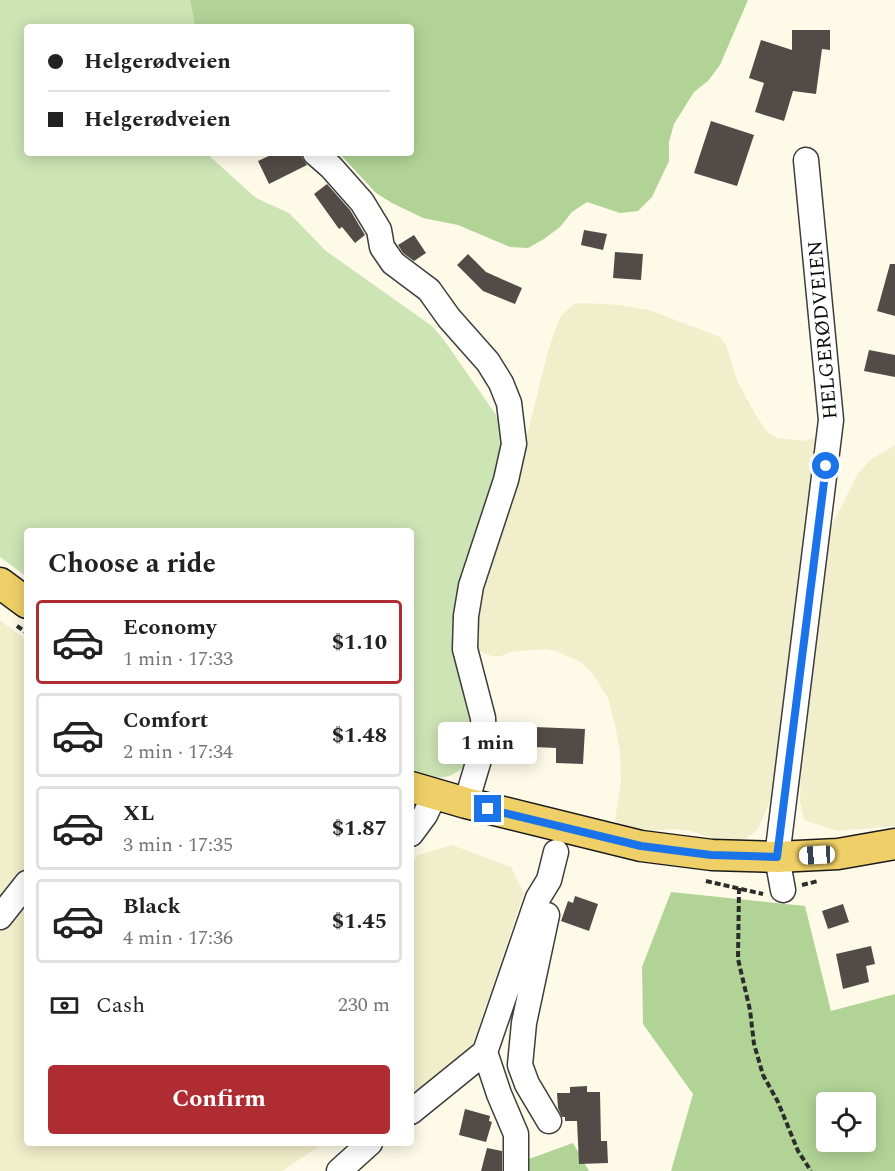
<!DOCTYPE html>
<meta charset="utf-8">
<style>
body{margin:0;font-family:Spectral,serif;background:#f2f2f2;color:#222;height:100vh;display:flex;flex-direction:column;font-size:22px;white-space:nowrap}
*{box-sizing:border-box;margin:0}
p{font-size:20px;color:#767676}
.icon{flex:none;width:33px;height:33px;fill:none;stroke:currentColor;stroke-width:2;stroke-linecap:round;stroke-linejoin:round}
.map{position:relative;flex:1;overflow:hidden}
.sheet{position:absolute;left:24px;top:528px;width:390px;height:618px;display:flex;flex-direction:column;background:#fff;border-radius:6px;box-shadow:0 3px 15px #0003}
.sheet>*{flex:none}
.top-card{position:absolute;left:24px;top:24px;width:390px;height:132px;border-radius:6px;box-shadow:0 3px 15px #0003;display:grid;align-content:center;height:132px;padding:0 24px;background:#fff}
.fabs{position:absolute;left:816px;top:1092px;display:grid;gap:12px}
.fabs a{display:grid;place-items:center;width:60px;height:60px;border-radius:6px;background:#fff;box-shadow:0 3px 15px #0003;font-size:30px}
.end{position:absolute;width:27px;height:27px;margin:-14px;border:8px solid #1a73e8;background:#fff;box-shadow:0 0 0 3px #fff}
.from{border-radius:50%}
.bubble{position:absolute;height:42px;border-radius:6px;background:#fff;box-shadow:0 3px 15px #0003;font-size:20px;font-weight:700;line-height:42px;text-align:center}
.car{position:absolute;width:18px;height:36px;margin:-18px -9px;border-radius:8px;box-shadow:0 0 4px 2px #0007;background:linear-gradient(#fff 24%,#345 0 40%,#fff 0 76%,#345 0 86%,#fff 0)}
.top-card b{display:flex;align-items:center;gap:21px;height:57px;font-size:22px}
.top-card b+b{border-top:2px solid #e0e0e0}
.top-card i{width:15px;height:15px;background:#222}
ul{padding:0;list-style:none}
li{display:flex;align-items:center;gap:18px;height:84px;margin:0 12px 9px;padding:0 12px;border:3px solid #e0e0e0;border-radius:6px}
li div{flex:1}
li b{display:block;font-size:22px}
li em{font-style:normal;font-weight:700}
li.current{border-color:#af2d32}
li>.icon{width:54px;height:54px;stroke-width:1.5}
h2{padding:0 24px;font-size:27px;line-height:72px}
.pay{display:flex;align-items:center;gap:15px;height:66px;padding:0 24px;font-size:22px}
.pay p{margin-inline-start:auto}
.cta{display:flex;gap:12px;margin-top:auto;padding:12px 24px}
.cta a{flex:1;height:69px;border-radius:6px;background:#af2d32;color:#fff;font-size:24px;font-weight:700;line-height:69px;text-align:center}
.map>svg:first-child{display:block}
</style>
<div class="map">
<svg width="895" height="1171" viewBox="0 0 895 1171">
<rect width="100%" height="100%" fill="#fefae8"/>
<path fill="#f1eecb" d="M583 303 621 305 649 310 720 337 726 345 738 383 757 417 768 433 777 438 804 441 814 438 819 441 781 747 769 803 758 829 751 835 735 845 726 844 692 831 673 829 647 831 621 827 615 820 621 781 620 752 615 725 608 698 593 674 581 662 556 651 546 649 510 652 501 656H492L473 649 476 604 516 480 548 351 560 317 574 304Z
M895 445V826L837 831 804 820 800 802 801 763 831 527 857 475 870 460Z
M0 620 27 641V1143H324L282 1171H0Z
M452 845 511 867 524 893 472 1047 416 1109 411 1110V865L418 855Z"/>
<path fill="#cde4b5" d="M0 0H190L195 27H27V153H206L256 198 289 213 326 251 432 326 444 340 496 415 502 433 503 452 455 602 454 656 471 727 467 764C446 783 437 778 411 773V531H27V577L0 557Z"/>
<path fill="#b1d496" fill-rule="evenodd" d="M190 0H748L720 65 708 81 694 92 674 124 669 142V161L652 197 638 211 620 213 587 202 572 212 560 227 544 239 528 248 510 247 458 225 423 218 392 203 376 193 339 153H411V27H195Z
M671 892 805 906 831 1011 895 994V1171H671L693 1094 643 1024 642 967ZM866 1102V1142H826V1102Z
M573 1143 589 1171H527L529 1159Z"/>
<path fill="#524b47" d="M792 30H830V50L822 49 816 94 793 91 784 121 755 112 764 83 749 78 761 40 792 50Z
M711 121 754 135 737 186 694 173Z
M275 153H301L302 158 307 165 269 184 258 161Z
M327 184 350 210 365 235 355 243 342 227 339 229 314 194Z
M584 230 607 234 603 250 581 245Z
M414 235 426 253 414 261 403 253 398 245Z
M615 252 643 254 641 280 613 278Z
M468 254 486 272 522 288 515 304 483 291 457 265Z
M890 264H895V316L877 311Z
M869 350 895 355V377L864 371Z
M534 727 585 729 583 764 556 763V748L533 747Z
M575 896 598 904 589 931 561 921 568 901 573 903Z
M843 904 849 922 828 929 822 911Z
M871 946 875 964 866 966 869 982 843 989 836 954Z
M587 1086V1092H600L601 1141H607L608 1163 579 1164 577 1121H565V1117H562L558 1108 557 1093H570V1087Z
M465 1109 490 1116 489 1121 492 1122 486 1142 459 1135Z
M487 1148 502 1151V1171H481Z"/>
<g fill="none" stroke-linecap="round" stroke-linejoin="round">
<defs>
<path id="minor" d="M315 153 331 167 362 202 379 230 382 247 393 263 429 290 449 318 488 362 501 383 509 403 514 444 506 480 471 586 466 616 465 649 483 718 484 743 466 803
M411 834 425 815 435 794
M783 890 777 857 831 420 806 160
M547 915 524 1023 520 1065 527 1084 549 1121
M0 917 27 883
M411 1112 485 1052
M339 1171 370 1143
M516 1171V1134L499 1094 485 1052 538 898 549 880 556 852"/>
<path id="major" d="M0 583 27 603
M411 787 466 803 641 846 712 855 777 857 838 854 895 844"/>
</defs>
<use href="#minor" stroke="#3d3d3d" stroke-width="27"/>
<use href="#major" stroke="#1b1b1b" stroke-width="33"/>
<path stroke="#2c2c2c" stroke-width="4" stroke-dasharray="6 3" stroke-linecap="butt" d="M17 626 27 633
M706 881 763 894
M802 885 818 881
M739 888 738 959 750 1010 754 1044 763 1075 778 1102 798 1151 811 1171"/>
<use href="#minor" stroke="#fff" stroke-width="24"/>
<use href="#major" stroke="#efcf67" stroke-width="30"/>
</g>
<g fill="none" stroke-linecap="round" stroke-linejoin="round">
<path stroke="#1a73e8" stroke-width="8" d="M488 809 641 846 711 855 777 857 826 466"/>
</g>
<g text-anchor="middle" stroke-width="6" stroke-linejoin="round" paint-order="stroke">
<g font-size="20" fill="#0a0a0a" stroke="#fff">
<text transform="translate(822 330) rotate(-95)" y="7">HELGERØDVEIEN</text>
</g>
</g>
</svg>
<div class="fabs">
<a><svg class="icon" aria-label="locate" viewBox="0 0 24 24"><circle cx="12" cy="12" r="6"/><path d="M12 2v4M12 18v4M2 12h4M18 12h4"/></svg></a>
</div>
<i class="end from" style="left:826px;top:466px"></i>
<i class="end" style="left:488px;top:809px"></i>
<div class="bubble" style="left:438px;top:722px;width:99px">1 min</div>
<i class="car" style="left:817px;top:855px;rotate:267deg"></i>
<div class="top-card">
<b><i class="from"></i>Helgerødveien</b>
<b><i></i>Helgerødveien</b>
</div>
<section class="sheet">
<h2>Choose a ride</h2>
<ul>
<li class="current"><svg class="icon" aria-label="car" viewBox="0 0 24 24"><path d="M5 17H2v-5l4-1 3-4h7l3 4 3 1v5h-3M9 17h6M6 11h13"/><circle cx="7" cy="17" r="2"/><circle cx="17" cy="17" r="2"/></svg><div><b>Economy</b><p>1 min · 17:33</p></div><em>$1.10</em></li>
<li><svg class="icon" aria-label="car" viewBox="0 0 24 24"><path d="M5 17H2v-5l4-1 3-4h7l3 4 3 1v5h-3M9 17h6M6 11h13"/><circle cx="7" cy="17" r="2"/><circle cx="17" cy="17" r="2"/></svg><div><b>Comfort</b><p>2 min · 17:34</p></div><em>$1.48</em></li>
<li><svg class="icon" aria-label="car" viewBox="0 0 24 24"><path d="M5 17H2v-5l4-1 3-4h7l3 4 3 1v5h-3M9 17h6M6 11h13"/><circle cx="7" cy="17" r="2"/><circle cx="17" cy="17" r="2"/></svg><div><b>XL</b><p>3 min · 17:35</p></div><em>$1.87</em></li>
<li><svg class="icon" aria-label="car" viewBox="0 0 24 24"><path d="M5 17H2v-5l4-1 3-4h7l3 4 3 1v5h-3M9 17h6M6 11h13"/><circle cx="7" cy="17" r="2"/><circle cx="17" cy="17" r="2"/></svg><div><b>Black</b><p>4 min · 17:36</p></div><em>$1.45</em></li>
</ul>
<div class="pay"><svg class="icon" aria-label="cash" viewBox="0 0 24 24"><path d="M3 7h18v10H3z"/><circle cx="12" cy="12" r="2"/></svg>Cash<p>230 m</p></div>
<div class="cta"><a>Confirm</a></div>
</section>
</div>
